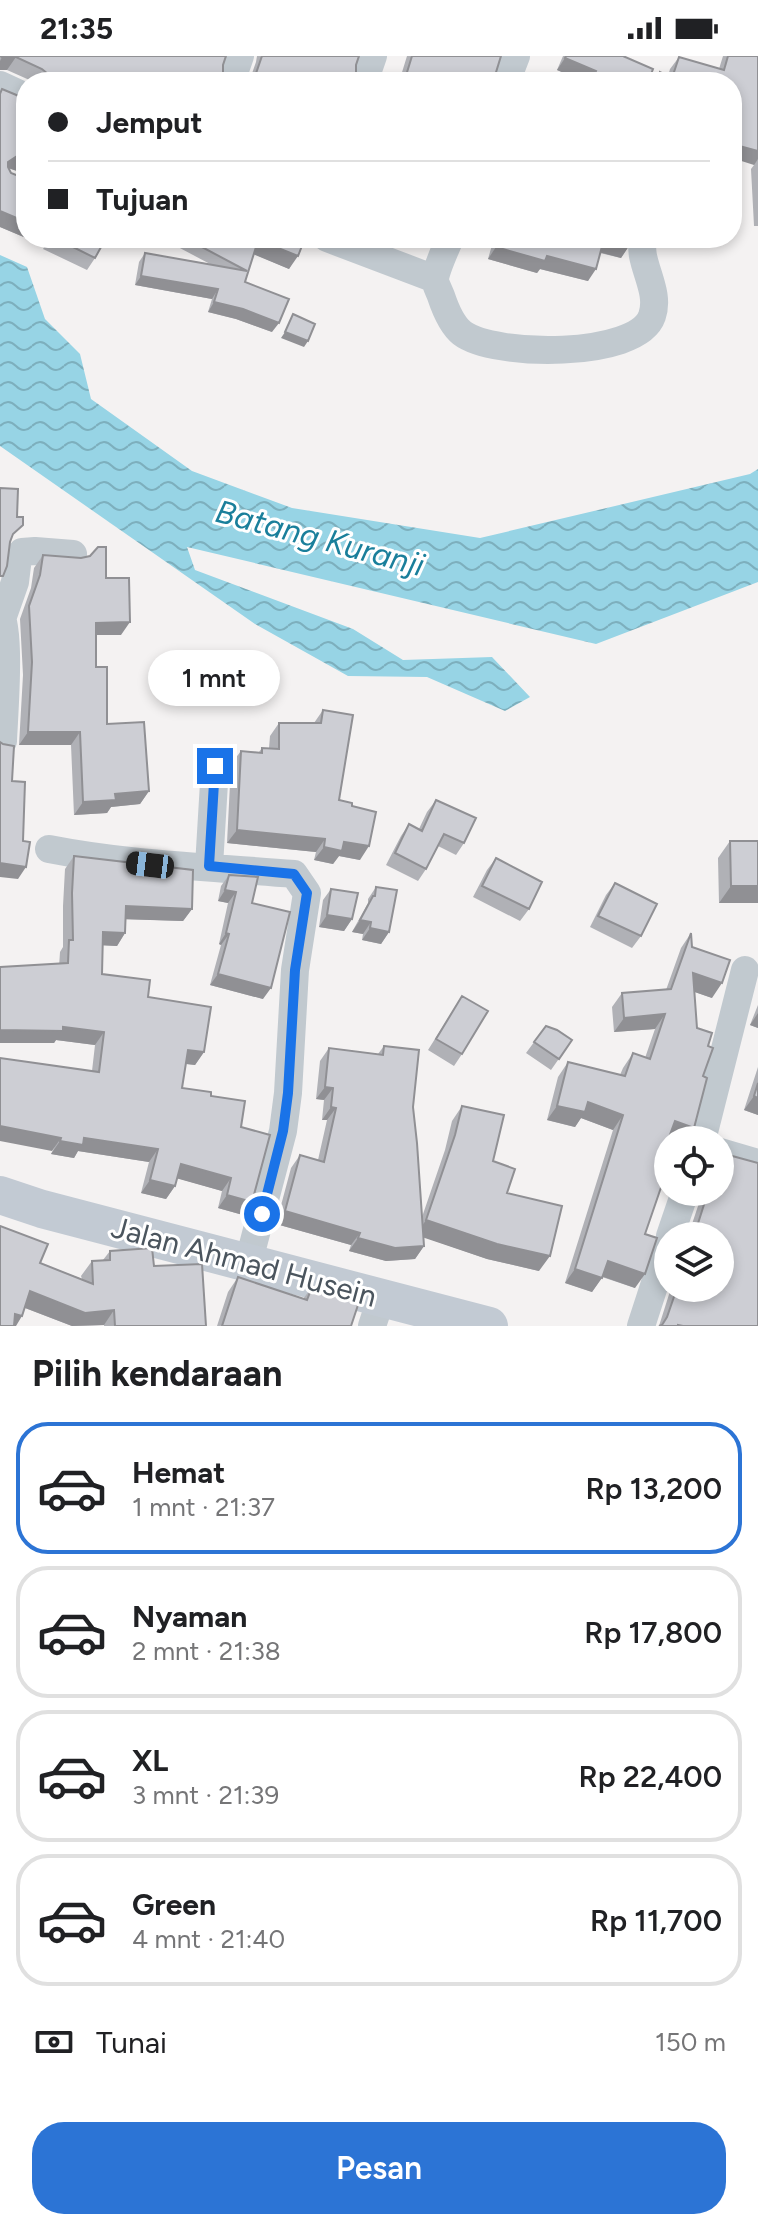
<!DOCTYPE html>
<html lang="id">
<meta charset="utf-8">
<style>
body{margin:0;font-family:Figtree,sans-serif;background:#f6f6f6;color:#202124;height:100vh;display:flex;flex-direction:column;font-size:30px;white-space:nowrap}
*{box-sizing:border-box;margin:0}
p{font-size:26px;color:#757577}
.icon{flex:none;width:44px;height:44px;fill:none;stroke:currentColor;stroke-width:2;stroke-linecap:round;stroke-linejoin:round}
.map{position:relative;height:1270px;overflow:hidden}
.panel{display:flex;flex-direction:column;background:#fff;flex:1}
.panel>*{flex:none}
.guide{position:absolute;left:16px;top:16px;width:726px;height:176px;border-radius:32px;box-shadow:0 4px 12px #0003;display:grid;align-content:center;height:176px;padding:0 32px;background:#fff}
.fabs{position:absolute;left:654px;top:1070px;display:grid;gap:16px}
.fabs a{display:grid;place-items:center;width:80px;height:80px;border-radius:50%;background:#fff;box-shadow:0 4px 12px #0003;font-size:40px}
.end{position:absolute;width:36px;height:36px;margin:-18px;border:10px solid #1a73e8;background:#fff;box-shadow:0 0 0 4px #fff}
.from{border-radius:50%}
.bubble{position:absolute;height:56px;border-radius:28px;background:#fff;box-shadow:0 4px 12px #0003;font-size:26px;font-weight:600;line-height:56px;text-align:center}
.car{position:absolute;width:24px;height:48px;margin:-24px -12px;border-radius:10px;box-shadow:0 0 6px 2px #0007;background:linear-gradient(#222 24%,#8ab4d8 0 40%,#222 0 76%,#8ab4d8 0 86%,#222 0)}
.guide b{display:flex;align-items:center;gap:28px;height:76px;font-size:30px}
.guide b+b{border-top:2px solid #e0e0e0}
.guide i{width:20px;height:20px;background:#202124}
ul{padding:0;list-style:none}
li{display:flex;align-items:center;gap:24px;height:132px;margin:0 16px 12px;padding:0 16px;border:4px solid #e0e0e0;border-radius:32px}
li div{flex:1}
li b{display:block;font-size:30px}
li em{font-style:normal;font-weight:600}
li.current{border-color:#2c74d5}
li>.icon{width:72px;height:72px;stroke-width:1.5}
h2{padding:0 32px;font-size:36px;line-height:96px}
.pay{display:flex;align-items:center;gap:20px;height:88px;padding:0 32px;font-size:30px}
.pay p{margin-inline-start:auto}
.primary-button{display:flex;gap:16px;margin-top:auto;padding:16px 32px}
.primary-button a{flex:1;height:92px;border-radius:32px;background:#2c74d5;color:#fff;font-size:32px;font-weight:600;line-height:92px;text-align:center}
.status{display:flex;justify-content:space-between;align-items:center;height:56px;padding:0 40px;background:#fff;direction:ltr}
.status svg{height:22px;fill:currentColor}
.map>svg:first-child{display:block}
</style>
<div class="status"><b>21:35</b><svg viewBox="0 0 49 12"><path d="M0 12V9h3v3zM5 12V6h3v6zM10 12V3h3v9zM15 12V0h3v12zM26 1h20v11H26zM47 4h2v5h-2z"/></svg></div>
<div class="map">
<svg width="758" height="1270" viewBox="0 0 758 1270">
<defs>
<pattern id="water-waves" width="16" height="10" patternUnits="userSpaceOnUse" patternTransform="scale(2)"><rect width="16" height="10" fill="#97d4e5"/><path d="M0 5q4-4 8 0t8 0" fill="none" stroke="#7dafbd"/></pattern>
</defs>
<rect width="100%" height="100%" fill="#f4f2f2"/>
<path fill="url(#water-waves)" d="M0 199 27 211 45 263 80 298 91 343 192 415 292 452 480 482 750 418 758 413V526L596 588 187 491 195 514 353 573 403 604 492 601 530 641 505 655 427 621 348 620 255 568 0 390Z"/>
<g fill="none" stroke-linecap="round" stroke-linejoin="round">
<path stroke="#c1c9cf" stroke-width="28" d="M231 26 240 0
M364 26 373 0
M506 26 516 0
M0 29 26 41
M327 182 435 223
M450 182C446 192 436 213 435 223 435 227 439 235 441 240 445 252 452 269 462 277 493 301 637 303 652 260 659 240 647 220 643 200 642 195 642 188 642 182
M0 557C11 575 4 659 3 685L0 684
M3 560 15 526 18 501 22 496 35 495 73 498
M49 793C130 809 212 811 294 818L307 837 295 914 288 1037 283 1075 248 1208
M209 810 215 710
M702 1084 745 914
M720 1096 758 1107
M670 1180 685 1136
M372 1270 376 1258
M641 1270 668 1187"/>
<path stroke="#c2cad3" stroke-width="38" d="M0 1139 42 1153 489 1270"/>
</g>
<path fill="#b0b1b6" d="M0 0 223 9V18L229 26H34L7 14H0Z
M257 0H359L356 9V18L362 26H249L256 6Z
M407 0H501L493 26H399Z
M563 0H623L648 26H585L557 14Z
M723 0H758V170H754L751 113 754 109 732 26H654L660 16 668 20 670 13 679 1 719 13Z
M2 33 26 43V118L8 112 26 182H106L95 202 87 214 43 193 45 190 0 171V36Z
M161 182H235L244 186 245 182H305L289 213 254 198 245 226 272 276 236 263 208 256 212 243 135 229 139 206 145 197 210 208Z
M494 182H631L629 190 621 202 600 197 588 225 540 213 537 217 488 203Z
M43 499 106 522 121 579H96V611L107 668 149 735 140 748 111 751 107 757 74 759 71 689H19L23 619 20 563 31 532 34 512Z
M323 654 339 744 352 750 360 804 339 800 333 808 314 804 316 796 227 787 231 708 241 695 259 696 262 692H269L270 680 279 667H314Z
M436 744 464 787 456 799 438 790 426 813 418 825 386 809 401 780 409 768 419 773 427 756Z
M730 785H758V847H719L718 802Z
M74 800 192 853 183 865 126 863 125 877 117 890 103 889 102 918 148 941 204 996 195 1009 186 1008 182 1032 211 1040 241 1071 243 1159 218 1152 222 1135 177 1122 175 1130 166 1143 141 1137 149 1106 78 1095 74 1102 51 1098 92 1015 95 989 56 984 54 987 60 896 63 891V850L65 813Z
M496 802 529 853 520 865 473 841 487 814Z
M229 819 252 847 263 943 210 929 221 889 219 888 228 847 218 845 221 830Z
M615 827 641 880 632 892 590 871 606 839Z
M376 831 389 876 381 888 362 884 363 878 352 876 368 847V843Z
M331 833 352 863 344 875 319 871 323 844Z
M691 877 692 891 712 942 695 936 670 1081 662 1102 645 1178 635 1232 602 1221 592 1236 565 1227 613 1074 581 1062 575 1071 547 1064 558 1021 568 1006 620 1019 623 1012 633 997 645 1002 655 973 614 976 612 951 622 937 666 934 681 892Z
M462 940V998L454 1010 428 994Z
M758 949V972L750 969Z
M546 970 572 984 551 1014 526 997Z
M384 990 413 1051 422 1161 445 1094 452 1065 462 1050 493 1105 539 1215 487 1203 424 1181V1190L415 1203 386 1205 349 1195 351 1189 276 1168 291 1112 300 1099 318 1104 327 1064H322L324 1044 316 1043 320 1005 329 992 378 998Z
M758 1011V1059L744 1054Z
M700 1136H720L758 1270H659L671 1232H720V1180H688L701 1141Z
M110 1195 154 1210 206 1270H104V1269L72 1270 25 1252 40 1207 82 1223 81 1220 92 1205 103 1204Z
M238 1221 303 1243 312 1231 351 1270H217L228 1236Z"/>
<path fill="#909094" d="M2 1H16L7 14H0V5Z
M565 2 596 15 588 26H585L557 14Z
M732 88 758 95V103L754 109 732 102Z
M17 100 26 103V118L8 112V106Z
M0 155 26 166V182H51L45 190 0 171Z
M248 182H253L298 200 289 213 241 193Z
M376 182H393L390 187Z
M416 182H433L430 186Z
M604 183 629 190 621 202 595 195Z
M496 191 547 200 596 213 588 225 540 213 537 217 488 203Z
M141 220 218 233 212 243 135 229Z
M214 246 243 253 279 267 272 276 236 263 208 256Z
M285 276 308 285 304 291 281 282Z
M130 566 121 579H87L96 567Z
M28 676H80L71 689H19Z
M149 735 140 748 111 751 107 757 74 759 83 746 115 738Z
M237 774 325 783 316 796 227 787Z
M344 786 369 790 360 804 339 800 333 808 314 804 324 791Z
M0 807 26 811 18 823 0 821Z
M731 830H758V847H719Z
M225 834 236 836 228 847 218 845Z
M126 850 192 853 183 865 117 863Z
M327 859 352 863 344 875 319 871Z
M360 864 371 866 363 878 352 876Z
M370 872 389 876 381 888 362 884Z
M103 876 125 877 117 890 94 889Z
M226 877 229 878 221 889 219 888Z
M693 917 722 927 712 942 683 932Z
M218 918 271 932 263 943 210 929Z
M758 957V972L750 969Z
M665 958 655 973 614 976 624 962Z
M63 971 104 976 95 989 56 984 54 987H0V974Z
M188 994 204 996 195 1009 179 1007Z
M325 1031 333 1032 324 1044 316 1043Z
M754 1040 758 1042V1059L744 1054Z
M588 1046 623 1059 613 1074 581 1062 575 1071 547 1064 557 1050Z
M331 1051 336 1052 327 1064H322Z
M675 1065 694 1072 685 1084H678L665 1080Z
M0 1070 61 1082 52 1095 0 1085Z
M84 1082 158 1093 149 1106 78 1095 74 1102 51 1098 60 1085Z
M181 1108 231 1122 222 1135 172 1121Z
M150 1124 175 1130 166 1143 141 1137Z
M227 1139 252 1146 243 1159 218 1152Z
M285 1155 360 1177 351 1189 276 1168Z
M426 1164 550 1200 539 1215 487 1203 416 1179Z
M358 1182 424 1190 415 1203 386 1205 349 1195Z
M608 1205 645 1218 635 1232 598 1219Z
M575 1213 602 1222 592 1236 565 1227Z
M30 1235 114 1254 104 1269 72 1270 20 1250Z
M15 1258 22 1260 16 1270H7Z"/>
<path fill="#cdced4" stroke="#909094" stroke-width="2" d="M0 0H226L223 9V18L229 26H51L48 18 42 13 16 1H2Z
M262 0H359L356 9V18L362 26H253Z
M412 0H501L493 26H404Z
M566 0H623L653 13 648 26H591L596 15 565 2Z
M728 0H758V95L732 88V26H660V16L672 22 679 1 724 14Z
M2 33 26 43V103L17 100 8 106V111L11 117 26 123V166L0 155V38Z
M55 182H106L95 202Z
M185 182H235L256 191 245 226 289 243 279 267 243 253 214 246 218 233 141 220 145 197 247 215Z
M253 182H305L298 200Z
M499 182H631L629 190 604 183 596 213 547 200 545 205 496 191Z
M293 258 315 268 308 285 285 276Z
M0 432 18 433 17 461H23V469L13 478 10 486 7 510 3 520H0Z
M98 491H106V522H129L130 566 96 567V611H107V668L144 666 149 735 115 738 116 744 83 746 80 676H28L32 606 29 550 40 519 43 499 81 502 90 500Z
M323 654 353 659 339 744 352 747V750L376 756 369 790 344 786 342 795 324 791 325 783 237 774 241 695 262 697V692L279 693V667H321Z
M0 686 3 688 14 690 12 725 25 726 23 785 30 786 26 811 0 807Z
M436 744 476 762 464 787 444 778 426 813 395 797 409 768 422 775Z
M730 785H758V830H731Z
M74 800 193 814 192 853 126 850 125 877 103 876 102 918 150 924 148 941 211 951 204 996 188 994 182 1032 211 1036V1040L245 1045 241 1071 270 1079 252 1146 227 1139 231 1122 181 1108 175 1130 150 1124 158 1093 84 1082 83 1089 60 1085 61 1082 0 1070V1002L99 1016 104 976 63 971V975L0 974V911L68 907 69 884H73L72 837Z
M496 802 542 826 529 853 482 830Z
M229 819 258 821 252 847 290 856 271 932 218 918 229 878 226 877 236 836 225 834Z
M615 827 657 848 641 880 598 860Z
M376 831 397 834 389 876 370 872 371 866 360 864 373 840H375Z
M331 833 358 837 352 863 327 859Z
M691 877 692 891 730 904 722 927 693 917 697 972 712 977 708 990 713 992 703 1020 707 1022 694 1072 675 1065 668 1084 662 1102 668 1104V1111L645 1178 657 1182 645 1218 608 1205 602 1222 575 1213 623 1059 588 1046 585 1056 557 1050 568 1006 625 1020 633 997 650 1003 665 958 624 962 622 937 671 933Z
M462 940 488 955 462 998 436 983Z
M546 970 557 974 572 984 559 1003 534 986Z
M384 990 419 994 413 1051 417 1087 424 1190 395 1192 358 1182 360 1177 285 1155 300 1099 324 1106 336 1052 331 1051 333 1032 325 1031 329 992 383 999Z
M758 1027V1042L754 1040Z
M462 1050 504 1059 493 1105 515 1113 507 1137 562 1150 550 1200 497 1188 426 1164 455 1079Z
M720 1095 725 1098 758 1107V1270H683L678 1269V1270H659L662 1269 667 1261 677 1232H720V1180H694L708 1136H720Z
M0 1170 48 1188 40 1207 93 1228 92 1205 110 1204V1195L152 1192 154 1210 202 1208 206 1270H115L114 1254 85 1257 30 1235 22 1260 15 1258 14 1270H0Z
M238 1221 307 1244 312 1231 359 1246 351 1270H222Z"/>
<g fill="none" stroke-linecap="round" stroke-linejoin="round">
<path stroke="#1a73e8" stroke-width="10" d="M215 710 209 810 294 818 307 837 295 914 288 1037 283 1075 262 1158"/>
</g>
<g text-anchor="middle" stroke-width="6" stroke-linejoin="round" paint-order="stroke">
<g font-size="30" fill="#4b555e" stroke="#fff">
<text transform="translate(244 1206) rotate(15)" y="10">Jalan Ahmad Husein</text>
</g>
<g font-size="32" font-style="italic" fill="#1a7f9b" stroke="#fff">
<text transform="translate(320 482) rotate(15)" y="11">Batang Kuranji</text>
</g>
</g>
</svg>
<div class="fabs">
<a><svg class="icon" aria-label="locate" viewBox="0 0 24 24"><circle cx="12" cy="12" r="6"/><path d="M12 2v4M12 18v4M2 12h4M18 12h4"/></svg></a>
<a><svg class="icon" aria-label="layers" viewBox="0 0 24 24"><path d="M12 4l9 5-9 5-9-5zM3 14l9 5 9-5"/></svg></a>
</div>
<i class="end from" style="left:262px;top:1158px"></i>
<i class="end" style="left:215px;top:710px"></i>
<div class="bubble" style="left:148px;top:594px;width:132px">1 mnt</div>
<i class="car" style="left:150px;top:809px;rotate:277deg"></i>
<div class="guide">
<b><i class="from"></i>Jemput</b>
<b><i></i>Tujuan</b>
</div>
</div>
<section class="panel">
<h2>Pilih kendaraan</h2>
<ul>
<li class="current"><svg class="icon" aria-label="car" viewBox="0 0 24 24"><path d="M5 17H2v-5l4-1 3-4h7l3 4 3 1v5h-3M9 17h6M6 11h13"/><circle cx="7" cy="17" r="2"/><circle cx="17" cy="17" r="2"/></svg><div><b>Hemat</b><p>1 mnt · 21:37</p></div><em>Rp 13,200</em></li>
<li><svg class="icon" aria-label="car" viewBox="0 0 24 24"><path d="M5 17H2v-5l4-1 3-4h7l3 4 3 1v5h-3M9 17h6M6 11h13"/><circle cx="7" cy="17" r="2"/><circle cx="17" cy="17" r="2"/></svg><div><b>Nyaman</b><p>2 mnt · 21:38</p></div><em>Rp 17,800</em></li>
<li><svg class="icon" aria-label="car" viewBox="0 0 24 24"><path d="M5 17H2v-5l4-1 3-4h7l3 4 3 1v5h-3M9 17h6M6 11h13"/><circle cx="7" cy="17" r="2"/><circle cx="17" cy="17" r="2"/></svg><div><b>XL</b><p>3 mnt · 21:39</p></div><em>Rp 22,400</em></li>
<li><svg class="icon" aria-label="car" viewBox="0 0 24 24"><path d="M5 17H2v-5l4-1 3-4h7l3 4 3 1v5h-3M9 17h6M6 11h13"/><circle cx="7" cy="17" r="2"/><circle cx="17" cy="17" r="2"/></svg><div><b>Green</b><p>4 mnt · 21:40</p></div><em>Rp 11,700</em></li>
</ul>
<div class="pay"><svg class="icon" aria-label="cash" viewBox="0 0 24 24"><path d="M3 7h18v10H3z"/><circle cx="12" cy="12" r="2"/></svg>Tunai<p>150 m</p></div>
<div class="primary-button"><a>Pesan</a></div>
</section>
